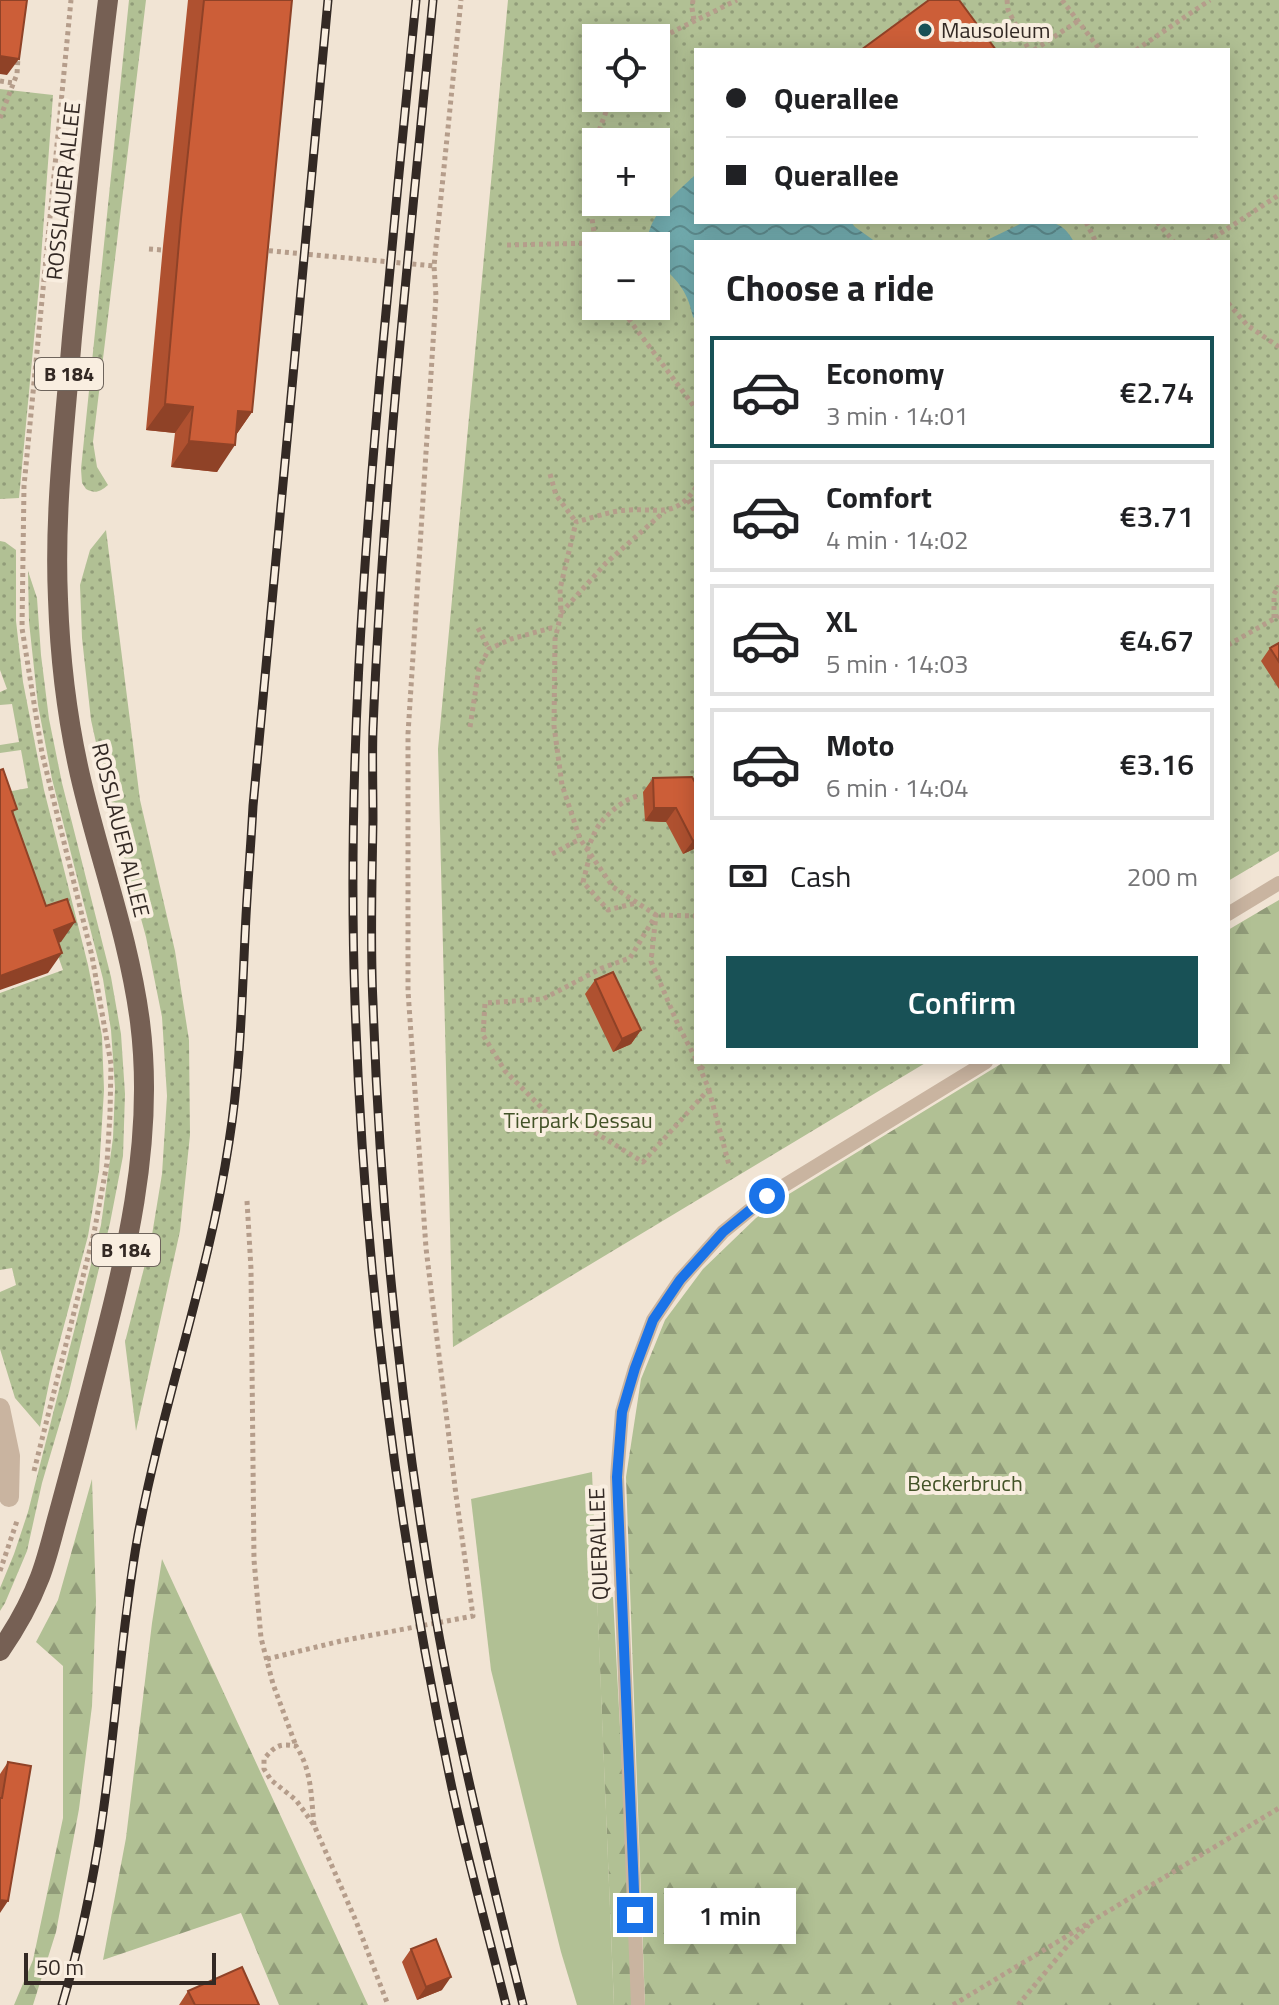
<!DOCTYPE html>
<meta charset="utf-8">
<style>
body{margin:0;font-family:"Titillium Web",sans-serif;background:#f6f6f6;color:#202124;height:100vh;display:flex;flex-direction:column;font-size:30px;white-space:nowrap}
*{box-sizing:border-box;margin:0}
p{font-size:26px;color:#757577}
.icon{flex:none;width:44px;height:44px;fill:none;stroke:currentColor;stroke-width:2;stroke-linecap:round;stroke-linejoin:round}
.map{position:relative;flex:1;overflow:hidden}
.details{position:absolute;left:694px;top:240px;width:536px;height:824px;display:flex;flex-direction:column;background:#fff;border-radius:0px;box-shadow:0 4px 20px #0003}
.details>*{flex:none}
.guide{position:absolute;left:694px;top:48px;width:536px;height:176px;border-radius:0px;box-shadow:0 4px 20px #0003;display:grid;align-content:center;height:176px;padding:0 32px;background:#fff}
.controls{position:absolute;left:582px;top:24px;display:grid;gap:16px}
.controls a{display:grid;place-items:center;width:88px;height:88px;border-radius:0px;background:#fff;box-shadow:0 4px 20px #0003;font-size:40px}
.scale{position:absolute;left:24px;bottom:20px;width:192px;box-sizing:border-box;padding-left:8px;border:4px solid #332924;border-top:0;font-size:22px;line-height:28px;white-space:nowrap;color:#332924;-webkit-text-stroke:6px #f9eee0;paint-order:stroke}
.end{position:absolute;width:36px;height:36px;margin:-18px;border:10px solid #1a73e8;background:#fff;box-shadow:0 0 0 4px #fff}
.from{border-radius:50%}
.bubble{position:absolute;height:56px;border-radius:0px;background:#fff;box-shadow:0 4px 20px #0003;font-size:26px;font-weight:600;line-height:56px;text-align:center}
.guide b{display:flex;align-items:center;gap:28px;height:76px;font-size:30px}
.guide b+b{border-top:2px solid #e0e0e0}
.guide i{width:20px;height:20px;background:#202124}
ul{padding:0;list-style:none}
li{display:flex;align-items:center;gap:24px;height:112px;margin:0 16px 12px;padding:0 16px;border:4px solid #e0e0e0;border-radius:0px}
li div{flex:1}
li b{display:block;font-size:30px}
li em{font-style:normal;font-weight:600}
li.current{border-color:#185156}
li>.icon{width:72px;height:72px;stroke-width:1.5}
h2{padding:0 32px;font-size:36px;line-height:96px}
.pay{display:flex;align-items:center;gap:20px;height:88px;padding:0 32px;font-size:30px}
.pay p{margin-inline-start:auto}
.action{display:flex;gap:16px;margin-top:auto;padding:16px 32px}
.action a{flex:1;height:92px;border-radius:0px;background:#185156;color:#fff;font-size:32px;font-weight:600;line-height:92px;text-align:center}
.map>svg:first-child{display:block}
</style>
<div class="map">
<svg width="1279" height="2005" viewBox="0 0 1279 2005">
<defs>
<pattern id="grass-dots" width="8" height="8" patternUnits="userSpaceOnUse" patternTransform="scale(2)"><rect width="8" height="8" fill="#b1c094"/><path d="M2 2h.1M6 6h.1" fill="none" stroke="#919c79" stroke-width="1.8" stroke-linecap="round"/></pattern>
<pattern id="forest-firs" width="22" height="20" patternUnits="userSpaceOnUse" patternTransform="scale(2)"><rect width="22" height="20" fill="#b1c094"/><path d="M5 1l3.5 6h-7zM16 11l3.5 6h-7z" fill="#919c79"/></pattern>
<pattern id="water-waves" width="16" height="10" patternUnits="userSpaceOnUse" patternTransform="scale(2)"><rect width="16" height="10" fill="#72acaf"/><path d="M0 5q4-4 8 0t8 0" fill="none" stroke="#5e8c8e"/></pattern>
</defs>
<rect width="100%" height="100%" fill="#f1e4d4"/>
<path fill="url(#grass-dots)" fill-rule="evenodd" d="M129 0H146L93 442 97 467 108 485C100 492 95 494 86 489L82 483 81 469Z
M508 0H1279V851L1228 881V242H696V1062H927L453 1347 438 749ZM596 38H656V98H596ZM696 50H1228V222H696ZM596 142H656V202H596ZM596 246H656V306H596Z
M0 89 53 95 39 286 19 498 0 499Z
M106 530 140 800 175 951 189 1040 190 1135 180 1231 136 1431 125 1342 151 1241 162 1174 167 1096 162 1017 146 937 109 801 91 720 82 638 80 585 90 550Z
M0 541 5 542 16 550V621L23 682 44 790 88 965 102 1036 104 1090 99 1171 88 1236 51 1374 40 1427 15 1398 0 1349V1292L16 1285 12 1268 0 1270V993L63 970 6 809 7 792 28 788 21 750 0 753V745L19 742 12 704 0 705V692L7 689 0 670Z
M28 571 37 598 41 655 49 719 62 783 111 977 121 1034 125 1094 123 1156 110 1223 69 1392 42 1483 27 1551 5 1603 0 1611V1588L14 1554 28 1512 101 1225 113 1138 115 1088 111 1030 103 979 52 779 38 705 29 622Z"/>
<path fill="url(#forest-firs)" d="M1279 900V2005H645L626 1477 641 1379 665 1320 703 1269 756 1218 789 1194 1004 1062H1228V930Z
M92 1479 96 1601 92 1706 79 1809 56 1932 33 2005H14L33 1960 63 1818V1666L36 1642 58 1600Z
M162 1559 368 2005H279L241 1913 103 1960 126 1838 152 1623Z
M613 1597 635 2005H614L597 1598Z"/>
<path fill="#b1c094" d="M592 1472 614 2005H577L561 1952 491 1670 471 1499Z"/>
<path fill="url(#water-waves)" d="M696 174V222H851L855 227 876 242H696V320L693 317C687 289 677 280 656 261V246H648C645 216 677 193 696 174Z
M1024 222C1048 222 1061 218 1074 242H983Z"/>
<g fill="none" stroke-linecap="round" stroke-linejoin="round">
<path stroke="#b59d8b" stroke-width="5" stroke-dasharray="4 4" stroke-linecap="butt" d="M693 0 692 8 694 20
M1007 0 1008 10 1029 50
M1062 0 1100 50
M656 40 737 0
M1034 50 1078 21
M1136 50 1210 0
M0 81 13 83
M0 118 17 74 18 57
M1086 222 1096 242
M1157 222 1174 242
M1207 242 1279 195
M507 245 595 243
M596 247 585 168 607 109 615 98
M149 249 162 250
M261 250 434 266 461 0
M1228 303 1247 325 1279 347
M619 306 696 409
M550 474 556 495 576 522
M696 487C676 519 657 508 627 510 610 511 592 518 576 522L560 589 561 614 555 639 554 726 562 785 580 839 613 887 656 915 696 916
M688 500 696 513
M561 613 606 563 665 511
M1274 618V594L1279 586
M478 628 489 649
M1228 645 1279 616
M470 727 479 668 489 649 511 639 551 628 557 629
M587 850C591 842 594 832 599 825 608 813 624 799 638 796
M552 854 580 839
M590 855 583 882 608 910 636 903
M696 1059 679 1027 651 961 656 915 630 958 602 968 543 999 485 1003 483 1035 505 1071 547 1113 594 1132 643 1162 709 1089 697 1062
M701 1069 706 1062
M709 1090 729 1165
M247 1201 251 1269 254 1560 261 1638 273 1684 296 1746
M34 1471 94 1233 107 1163 110 1114 111 1064 92 956 42 753 22 628 24 486 71 0
M0 1571 18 1518
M267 1659 341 1641 473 1616 456 1495 426 1248 408 991V734L436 296 434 266
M314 1825C311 1797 312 1770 296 1746 279 1743 275 1746 264 1759V1769L271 1780 296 1800 314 1825 356 1921 388 2005
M953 2005 1279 1808
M1018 2005 1069 1944 1089 1925"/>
<path stroke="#c9b4a0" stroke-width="14" d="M1228 914 1279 883
M638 2005 617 1477 622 1412 635 1368 653 1320 680 1280 723 1232 767 1196 986 1062"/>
<path stroke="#c9b4a0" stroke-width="20" d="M0 1408 10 1456 9 1497"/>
<path stroke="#766054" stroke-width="20" d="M0 1651C16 1628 30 1603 40 1577 48 1556 53 1533 59 1512 68 1479 77 1446 85 1414 118 1285 157 1156 140 1022 129 937 99 858 80 775 67 718 60 658 58 599 54 511 65 424 72 337 83 225 94 112 108 0"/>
<defs>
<path id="rail" d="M416 0C404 115 394 229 383 344 363 563 347 783 355 1003 364 1267 397 1530 452 1788 468 1861 488 1933 506 2005
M433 0C410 242 383 485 373 729 372 759 373 790 373 820 372 881 370 942 373 1003 380 1209 401 1415 436 1619 459 1749 491 1877 523 2005
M62 2005C80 1944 93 1883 102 1820 116 1725 121 1629 138 1535 163 1402 209 1275 229 1142 241 1067 242 992 246 916 248 879 251 843 253 806L328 0"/>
</defs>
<use href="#rail" stroke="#332924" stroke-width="9"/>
<use href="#rail" stroke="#f9eee0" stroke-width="6" stroke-dasharray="18" stroke-linecap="butt"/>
</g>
<path fill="#af5130" d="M188 0H292L252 412 236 435 217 472 171 467 175 433 146 430 163 246Z
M1279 643V689L1261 661 1270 648Z
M653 778 696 784V848L683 854 666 822 645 821 643 792Z
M595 980 641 1030 631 1044 613 1052 585 994Z
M8 1762 0 1913V1774Z
M411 1949 442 1990 417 2000 402 1962Z
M188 1991 259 2005H179Z"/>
<path fill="#8f4227" d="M0 56 19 59 7 75 0 74Z
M165 404 193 407 175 433 146 430Z
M238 411 252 412 234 438Z
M189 441 235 445 217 472 171 467Z
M654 808H676L666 822 645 821Z
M696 839V848L683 854 693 841Z
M75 922 61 942 40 950 54 930Z
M62 953 48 973 0 990V976Z
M641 1030 631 1044 613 1052 622 1039Z
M0 1900 8 1901 0 1913Z
M451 1977 442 1990 417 2000 426 1987Z"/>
<path fill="#cc5e38" stroke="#8f4227" stroke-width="2" d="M0 0H27L19 59 0 56Z
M204 0H292L252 412 238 411 235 445 189 441 193 407 165 404 181 219Z
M929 0H959L996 50H861Z
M1279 643V662L1270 648Z
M3 769 17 809 12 811 46 906 67 899 75 922 54 930 62 953 0 976V770Z
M692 777 696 784V839L693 841 676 808H654L653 778Z
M613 972 641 1030 622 1039 595 980Z
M8 1762 31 1766 8 1901 0 1900V1798H2Z
M436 1939 451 1977 426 1987 411 1949Z
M242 1967 259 2005H195L188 1991Z"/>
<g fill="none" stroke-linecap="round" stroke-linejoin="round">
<path stroke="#1a73e8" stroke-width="10" d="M635 1915 617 1477 622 1412 635 1368 653 1320 680 1280 723 1232 767 1196"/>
</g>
<circle fill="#185156" stroke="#f9eee0" stroke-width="3" cx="925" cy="30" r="8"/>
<g text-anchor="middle" stroke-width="8" stroke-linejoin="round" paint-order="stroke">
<g fill="#f9eee0" stroke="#6e645c" stroke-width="2">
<rect x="35" y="358" width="68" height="32" rx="6"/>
<rect x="92" y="1234" width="68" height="32" rx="6"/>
</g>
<g font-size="20" font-weight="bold" fill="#332924">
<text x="69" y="381">B 184</text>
<text x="126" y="1257">B 184</text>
</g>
<g font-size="22" fill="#332924" stroke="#f9eee0" text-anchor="start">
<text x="941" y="38">Mausoleum</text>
</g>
<g font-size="22" fill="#332924" stroke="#f9eee0">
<text transform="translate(63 191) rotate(-84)" y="8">ROSSLAUER ALLEE</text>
<text transform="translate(121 830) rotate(76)" y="8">ROSSLAUER ALLEE</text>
<text transform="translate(598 1544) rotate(-92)" y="8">QUERALLEE</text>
</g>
<g font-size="22" fill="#425227" stroke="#f9eee0">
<text x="578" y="1128">Tierpark Dessau</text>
<text x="965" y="1491">Beckerbruch</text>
</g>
</g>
</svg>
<div class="controls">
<a><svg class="icon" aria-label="locate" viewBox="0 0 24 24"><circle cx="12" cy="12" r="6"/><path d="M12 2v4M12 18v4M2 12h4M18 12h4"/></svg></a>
<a>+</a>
<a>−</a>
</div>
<div class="scale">50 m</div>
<i class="end from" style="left:767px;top:1196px"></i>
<i class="end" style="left:635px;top:1915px"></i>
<div class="bubble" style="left:664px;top:1888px;width:132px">1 min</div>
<div class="guide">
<b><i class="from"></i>Querallee</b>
<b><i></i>Querallee</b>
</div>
<section class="details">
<h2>Choose a ride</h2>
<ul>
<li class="current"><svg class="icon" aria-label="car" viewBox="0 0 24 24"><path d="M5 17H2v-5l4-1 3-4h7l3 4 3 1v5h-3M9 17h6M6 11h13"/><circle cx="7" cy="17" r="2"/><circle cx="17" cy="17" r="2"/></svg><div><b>Economy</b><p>3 min · 14:01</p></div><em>€2.74</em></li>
<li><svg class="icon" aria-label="car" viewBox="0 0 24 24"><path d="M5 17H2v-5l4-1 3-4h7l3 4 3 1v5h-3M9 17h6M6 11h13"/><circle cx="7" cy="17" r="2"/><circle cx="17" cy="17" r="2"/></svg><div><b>Comfort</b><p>4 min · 14:02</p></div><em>€3.71</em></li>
<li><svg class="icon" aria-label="car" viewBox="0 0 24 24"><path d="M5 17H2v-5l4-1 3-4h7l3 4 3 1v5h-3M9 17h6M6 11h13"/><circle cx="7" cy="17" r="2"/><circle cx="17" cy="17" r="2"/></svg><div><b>XL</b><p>5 min · 14:03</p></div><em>€4.67</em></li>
<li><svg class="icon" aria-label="car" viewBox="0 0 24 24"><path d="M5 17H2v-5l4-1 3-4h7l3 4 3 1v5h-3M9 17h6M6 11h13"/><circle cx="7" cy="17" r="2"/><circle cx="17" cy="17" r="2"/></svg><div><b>Moto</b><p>6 min · 14:04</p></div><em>€3.16</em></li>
</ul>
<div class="pay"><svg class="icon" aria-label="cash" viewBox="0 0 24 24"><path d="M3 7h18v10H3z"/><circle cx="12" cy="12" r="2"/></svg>Cash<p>200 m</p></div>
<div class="action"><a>Confirm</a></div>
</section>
</div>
